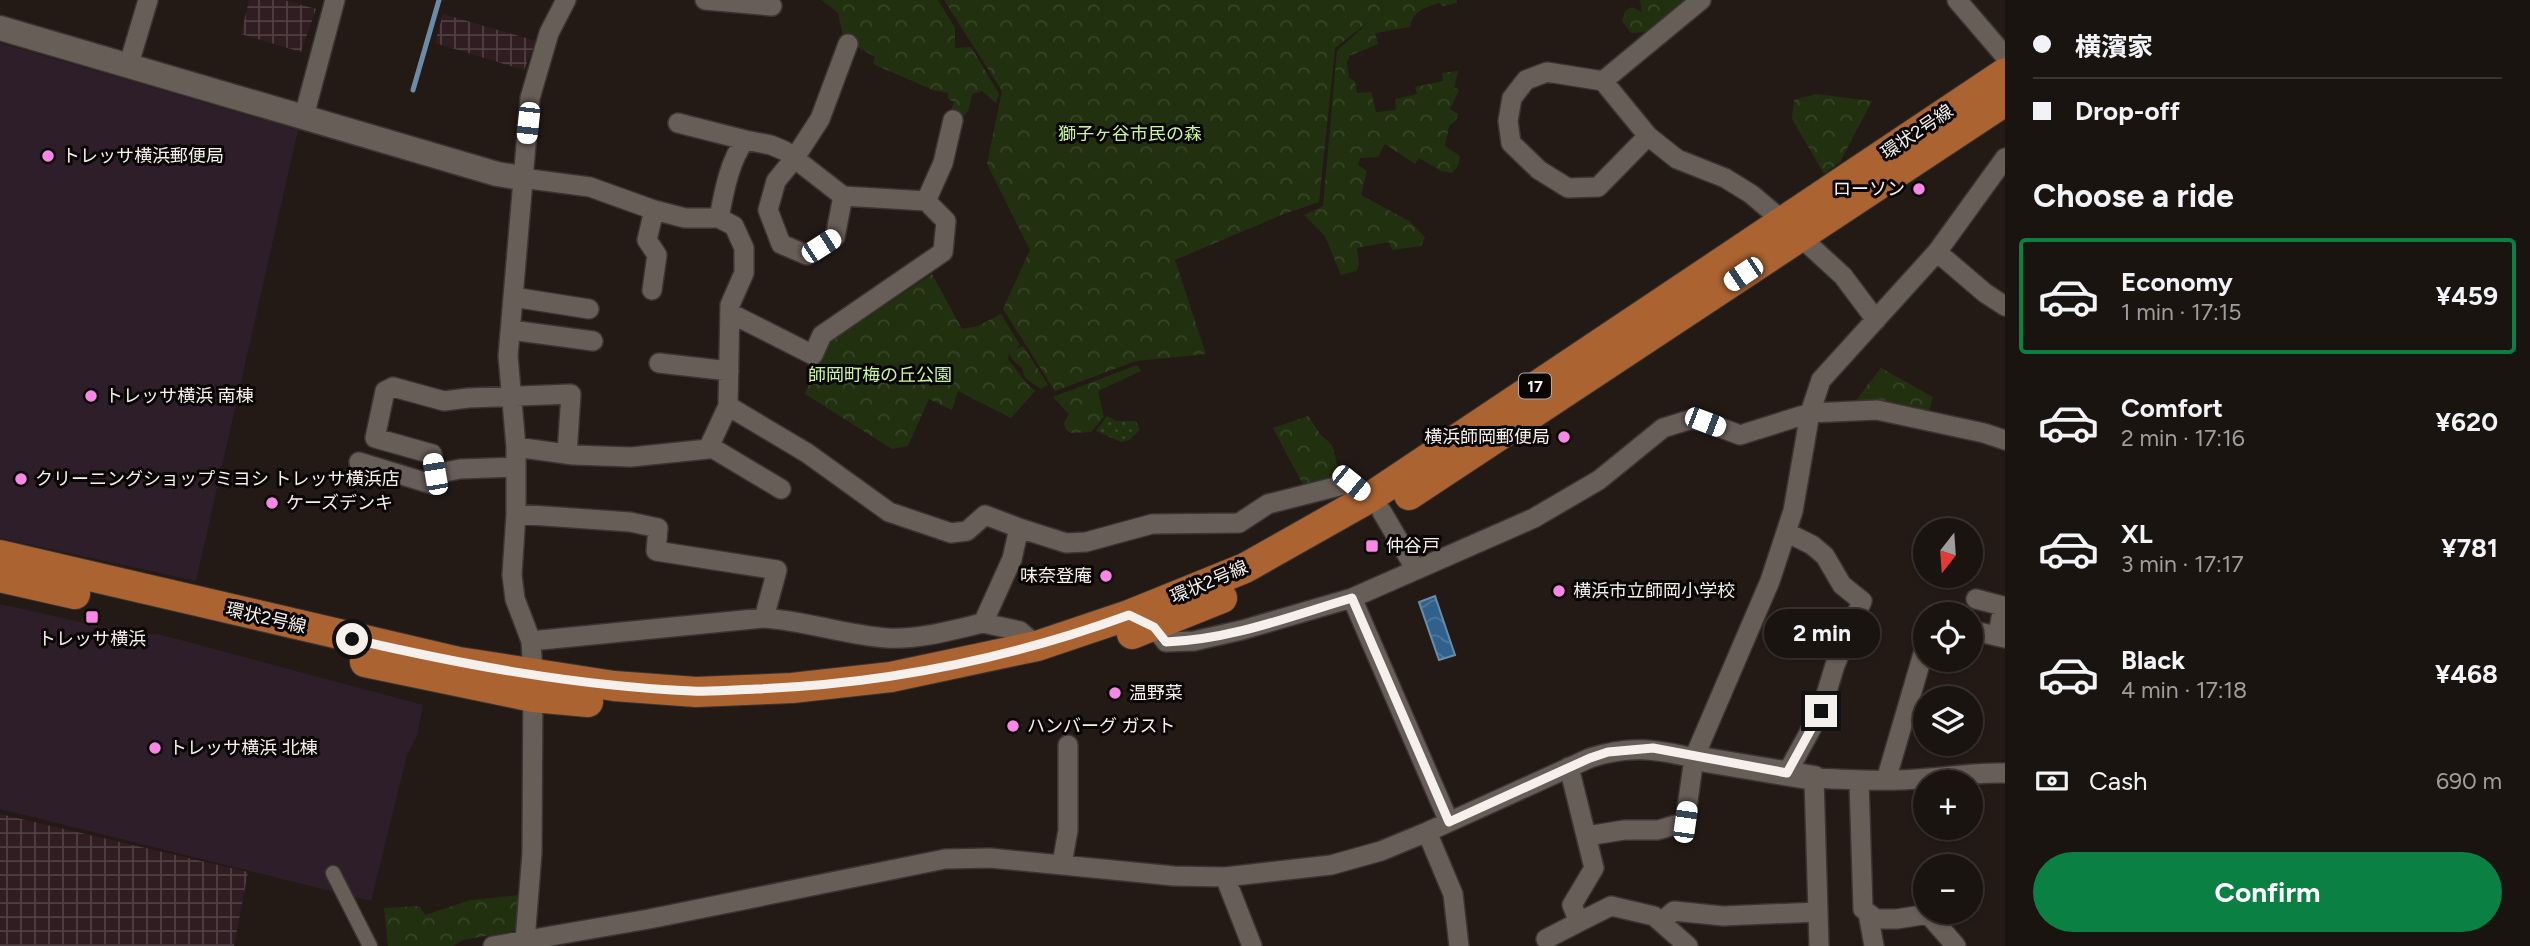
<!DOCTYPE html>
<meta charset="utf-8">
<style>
body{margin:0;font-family:Figtree,"Noto Sans JP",sans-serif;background:#27211e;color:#f1f3f6;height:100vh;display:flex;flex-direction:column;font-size:26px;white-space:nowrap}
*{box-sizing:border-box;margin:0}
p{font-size:23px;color:#9f9e9f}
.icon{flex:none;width:38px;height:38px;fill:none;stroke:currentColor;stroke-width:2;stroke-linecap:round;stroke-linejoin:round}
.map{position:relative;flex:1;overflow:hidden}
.details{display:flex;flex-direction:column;background:#1a1410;width:525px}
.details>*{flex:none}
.guide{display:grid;align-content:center;height:154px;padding:0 28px;background:#1a1410}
.needle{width:46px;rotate:197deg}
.tools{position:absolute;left:1913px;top:518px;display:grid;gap:14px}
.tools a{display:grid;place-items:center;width:70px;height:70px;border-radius:50%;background:#1a1410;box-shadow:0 2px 5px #0004,0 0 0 2px #383330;font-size:35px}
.end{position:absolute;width:32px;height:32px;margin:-16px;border:9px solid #f6f0ed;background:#111;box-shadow:0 0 0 4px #111}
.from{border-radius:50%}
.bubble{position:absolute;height:49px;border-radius:24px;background:#1a1410;box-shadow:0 2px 5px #0004,0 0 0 2px #383330;font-size:23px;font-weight:700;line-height:49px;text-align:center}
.car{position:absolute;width:21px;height:42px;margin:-21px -10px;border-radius:9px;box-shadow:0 0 5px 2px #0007;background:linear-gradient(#fff 24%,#345 0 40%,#fff 0 76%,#345 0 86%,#fff 0)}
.guide b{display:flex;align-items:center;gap:24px;height:66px;font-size:26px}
.guide b+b{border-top:2px solid #383330}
.guide i{width:18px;height:18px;background:#f1f3f6}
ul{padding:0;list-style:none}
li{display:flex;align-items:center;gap:21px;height:116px;margin:0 14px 10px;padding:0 14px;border:4px solid transparent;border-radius:7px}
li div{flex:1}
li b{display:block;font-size:26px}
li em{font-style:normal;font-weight:700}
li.active{border-color:#0b8043}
li>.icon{width:63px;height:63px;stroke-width:1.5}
h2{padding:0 28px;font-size:32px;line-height:84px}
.pay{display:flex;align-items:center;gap:18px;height:77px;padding:0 28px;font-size:26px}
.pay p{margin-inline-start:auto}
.cta{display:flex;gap:14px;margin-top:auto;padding:14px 28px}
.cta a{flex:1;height:80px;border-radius:42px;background:#0b8043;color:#fff;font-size:28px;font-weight:700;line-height:80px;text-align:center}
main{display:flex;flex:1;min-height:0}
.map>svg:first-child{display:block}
</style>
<main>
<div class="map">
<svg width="2005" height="946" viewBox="0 0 2005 946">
<defs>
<pattern id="industrial-grid" width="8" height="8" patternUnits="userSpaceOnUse" patternTransform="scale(1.75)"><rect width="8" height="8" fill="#301d22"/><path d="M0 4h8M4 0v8" fill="none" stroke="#4f3e42"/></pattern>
<pattern id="grass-dots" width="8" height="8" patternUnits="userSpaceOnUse" patternTransform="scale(1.75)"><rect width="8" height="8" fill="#213110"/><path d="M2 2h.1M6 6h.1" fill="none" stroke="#374527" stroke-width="1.8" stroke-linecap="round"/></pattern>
<pattern id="forest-crowns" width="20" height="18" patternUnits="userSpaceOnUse" patternTransform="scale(1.75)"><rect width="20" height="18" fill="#213110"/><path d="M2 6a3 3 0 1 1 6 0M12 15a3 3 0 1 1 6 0" fill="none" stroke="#374527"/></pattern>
<pattern id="water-waves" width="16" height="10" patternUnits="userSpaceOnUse" patternTransform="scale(1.75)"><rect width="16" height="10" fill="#2f618c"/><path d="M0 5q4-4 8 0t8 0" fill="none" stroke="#4e789c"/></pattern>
</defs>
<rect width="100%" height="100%" fill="#231a16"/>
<path fill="#2d1e29" d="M0 43 298 130 196 581 0 538Z
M0 604 125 632 162 635 423 705 417 736 407 755 371 901 0 809Z"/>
<path fill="url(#industrial-grid)" d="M249 0H284L316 9 301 52 241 34Z
M443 14 536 41 524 70 435 43Z
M0 814 248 872 234 946H0Z"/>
<path fill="url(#grass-dots)" d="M1107 416 1116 421H1136L1140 430 1129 440 1121 442 1096 431Z"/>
<path fill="url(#forest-crowns)" d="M822 0H938L955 28V48L971 47 999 94 996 103 982 91 972 94 969 109 960 121 949 116 954 102 948 99V93L933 90 873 64 875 57 844 39 838 13Z
M944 0H1457V3L1443 6 1439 3C1425 8 1413 10 1410 27L1375 33 1378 44 1349 56 1347 63 1349 78 1355 81 1357 93 1371 92 1376 112 1396 110 1395 99 1417 94 1415 87 1443 81 1442 73 1458 71 1454 87 1459 90 1450 109 1458 114 1456 120 1449 126 1445 146 1460 156 1458 166 1452 173 1441 171 1419 158 1415 164 1385 144 1378 157 1360 158 1358 165 1367 171 1361 195 1409 221 1425 237 1421 246 1392 250 1389 242 1357 248 1359 265 1356 271 1341 275 1325 236 1304 215 1323 206 1337 51 1371 20 1335 48 1319 202 1284 214 1175 260 1206 354 1136 361 1055 391 1003 309 1030 250 987 164 1002 91Z
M1640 0H1692L1648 36 1647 32 1631 33 1622 21 1625 11 1632 7 1642 12Z
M1816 94 1872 101 1840 162 1824 174 1792 119 1794 100Z
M932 274 962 329 978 326 1001 314 1020 345 1014 350 1023 346 1048 385 1041 389 1025 378 1022 368 1012 359 1009 352 1008 360C1019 371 1023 382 1035 391L1011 418 958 391 952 410 929 399 908 446 892 449 805 394 827 344Z
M1137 365 1141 371 1098 391 1104 417 1091 432 1071 433 1066 430 1064 423 1069 414 1053 397Z
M1881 368 1933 397 1928 414 1853 404Z
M1308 416 1321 435 1332 445 1342 483 1307 492 1273 428Z
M521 895 518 928 514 931 463 940 453 946H388L384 908 419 906 425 915 471 900Z"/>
<path fill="url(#water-waves)" stroke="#6b8ca9" stroke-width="2" d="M1435 596 1455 655 1439 660 1419 602Z"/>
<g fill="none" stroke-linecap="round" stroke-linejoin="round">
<path stroke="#6b8ca9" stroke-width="5" d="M413 90 439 0"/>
<defs>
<path id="pedestrian" d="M333 873 370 946"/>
<path id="minor" d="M705 0 772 6
M1957 0 2005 56
M128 67 148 0
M1603 81 1648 136 1677 159 1725 178 1751 194 1783 221 1843 276 1876 320
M304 116 335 0
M678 123 745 140
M1648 136 1598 187 1568 188 1539 170 1511 143 1508 121 1512 98 1526 80 1547 72 1603 81 1701 0
M843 196 835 237 807 255 781 244 768 210 776 181 794 159 820 119 848 44
M926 201 943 163 953 120
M719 218C724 192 729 162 745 140L771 145 785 151 843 196 926 201 946 221 943 252 822 335 813 355 730 313
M1937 252 1985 293 2005 306
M652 290 657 255 647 240 654 210
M513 297 589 309
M511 330 593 341
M659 363 729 371
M728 406 807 453 889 512 951 533 967 531 985 515 1019 528 1012 559 983 623 1020 631 1037 646
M709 446 781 489
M516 447 573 455 631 457 708 449 728 406 730 305 744 273V248L734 226 719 218H685L654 210 590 187 522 178
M359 462 431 484 435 474 460 469 516 467
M435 474 432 454 375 438 385 391 393 387 444 401 468 398 571 394 567 454
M1382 512 1416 570
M516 514 630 522 658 528 656 551 777 570 764 618
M1019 528 1066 543 1086 542 1152 524 1239 523 1268 504 1351 483 1369 498
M1786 532 1812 545 1825 556 1842 585 1862 601 1835 665 1821 711 1787 773
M1352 598 1449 822
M1976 599 2003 606 1998 635
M1143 621 1154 627 1166 642 1194 641 1242 630 1352 598 1534 518 1599 480 1663 428 1692 419 1705 422 1740 435 1810 413 1877 410 1984 433 2005 440
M1970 630 2005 638
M531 641 764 618C806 621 846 635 887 638 919 640 952 630 983 623
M1569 767 1594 868 1572 905 1579 922 1611 906 1654 916 1688 946
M1886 780 1925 647
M1859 781 1863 909 1876 919H1897L1928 914 1956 946
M1427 832 1453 894 1459 946
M1587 836 1624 830H1658L1685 822 1694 758 1770 581 1793 511 1810 413 1821 380 1937 252 2005 158
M1062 864 1068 830V745
M1225 877 1252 946
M1868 913 1874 946
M1662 921 1674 911 1723 916 1818 912
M1546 939 1579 922
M525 940 532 853 533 675 531 641 515 599 512 575 516 514V447L508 356 530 98 549 33 566 0
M493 946 649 919 945 859 990 858 1174 876 1225 877 1331 865 1381 851 1427 832 1590 758C1629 745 1656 749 1694 758
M1819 946 1814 778C1853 780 1891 782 1929 778 1955 776 1979 772 2005 773"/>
<path id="tertiary" d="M0 28 497 174 522 178
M1694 758 1814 778"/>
<path id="primary" d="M1409 495 2005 101
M0 555 459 662 614 686 696 692 792 688 891 677 1037 646 1129 615 1245 568 1369 498 2005 73
M0 577 75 594
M1132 634 1222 598
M365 662 533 697 588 702"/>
</defs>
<use href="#pedestrian" stroke="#3b3432" stroke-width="17"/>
<use href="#minor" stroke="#3b3432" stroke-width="22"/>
<use href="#tertiary" stroke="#3b3432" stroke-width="27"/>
<use href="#primary" stroke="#3b3432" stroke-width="32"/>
<use href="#pedestrian" stroke="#685e58" stroke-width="14"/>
<use href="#minor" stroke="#685e58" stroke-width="19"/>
<use href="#tertiary" stroke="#685e58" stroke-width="24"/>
<use href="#primary" stroke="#aa6331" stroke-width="30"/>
</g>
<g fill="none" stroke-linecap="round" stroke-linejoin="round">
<path stroke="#f6f0ed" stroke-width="9" d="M352 639C464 665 577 686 692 691 713 692 735 690 756 689 884 684 1009 659 1129 615L1154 627 1166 642C1230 640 1291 616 1352 598L1449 822 1590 758 1608 752 1653 748 1787 773 1821 711"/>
</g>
<g fill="#fa87e8" stroke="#090605" stroke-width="2.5">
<circle cx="48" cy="156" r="7"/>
<circle cx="1919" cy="189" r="7"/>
<circle cx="91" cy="396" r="7"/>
<circle cx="1564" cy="437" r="7"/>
<circle cx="21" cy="479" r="7"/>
<circle cx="272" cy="503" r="7"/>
<rect x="1365" y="539" width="14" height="14" rx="3.5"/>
<circle cx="1106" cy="576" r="7"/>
<circle cx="1559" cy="591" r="7"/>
<rect x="85" y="610" width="14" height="14" rx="3.5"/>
<circle cx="1115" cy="693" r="7"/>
<circle cx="1013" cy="726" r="7"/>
<circle cx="155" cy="748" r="7"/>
</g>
<g text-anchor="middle" stroke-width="6" stroke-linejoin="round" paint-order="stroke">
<rect fill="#090605" stroke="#afaaa7" stroke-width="2" x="1519" y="373.5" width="32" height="25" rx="5"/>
<g font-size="16" font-weight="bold" fill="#f6f0ed">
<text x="1535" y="392">17</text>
</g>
<g font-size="18" fill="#f6f0ed" stroke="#090605">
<text transform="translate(1917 132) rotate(-34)" y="6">環状2号線</text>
<text transform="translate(1209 582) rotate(-23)" y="6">環状2号線</text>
<text transform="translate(266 618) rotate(13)" y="6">環状2号線</text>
</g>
<g font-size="18" fill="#c9f5a1" stroke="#090605">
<text x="1130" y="140">獅子ヶ谷市民の森</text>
<text x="880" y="381">師岡町梅の丘公園</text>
</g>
<g font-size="18" fill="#f6f0ed" stroke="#090605" text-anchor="start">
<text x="62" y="162">トレッサ横浜郵便局</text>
<text x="1905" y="195" text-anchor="end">ローソン</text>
<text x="105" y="402">トレッサ横浜 南棟</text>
<text x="1550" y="443" text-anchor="end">横浜師岡郵便局</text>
<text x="35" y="485">クリーニングショップミヨシ トレッサ横浜店</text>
<text x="286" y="509">ケーズデンキ</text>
<text x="1386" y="552">仲谷戸</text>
<text x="1092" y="582" text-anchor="end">味奈登庵</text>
<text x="1573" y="597">横浜市立師岡小学校</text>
<text x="92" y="645" text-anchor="middle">トレッサ横浜</text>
<text x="1129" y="699">温野菜</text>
<text x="1027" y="732">ハンバーグ ガスト</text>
<text x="169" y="754">トレッサ横浜 北棟</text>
</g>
</g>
</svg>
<div class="tools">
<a><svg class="needle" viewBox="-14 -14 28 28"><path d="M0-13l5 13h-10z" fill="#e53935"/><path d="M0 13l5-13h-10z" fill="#9f9e9f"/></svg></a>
<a><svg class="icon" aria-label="locate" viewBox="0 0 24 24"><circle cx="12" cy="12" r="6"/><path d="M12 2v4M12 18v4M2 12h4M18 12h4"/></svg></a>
<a><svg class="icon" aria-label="layers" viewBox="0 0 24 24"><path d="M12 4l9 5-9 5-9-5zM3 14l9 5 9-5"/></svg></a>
<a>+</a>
<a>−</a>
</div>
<i class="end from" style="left:352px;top:639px"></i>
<i class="end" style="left:1821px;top:711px"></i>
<div class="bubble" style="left:1764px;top:609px;width:116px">2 min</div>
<i class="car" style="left:528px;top:123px;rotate:186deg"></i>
<i class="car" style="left:821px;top:246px;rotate:57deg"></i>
<i class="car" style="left:1743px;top:274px;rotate:236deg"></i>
<i class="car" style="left:1705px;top:422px;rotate:111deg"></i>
<i class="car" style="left:435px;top:474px;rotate:350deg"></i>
<i class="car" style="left:1351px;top:483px;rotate:129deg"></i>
<i class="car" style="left:1685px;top:822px;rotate:8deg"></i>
</div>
<section class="details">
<div class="guide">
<b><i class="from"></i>横濱家</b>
<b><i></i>Drop-off</b>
</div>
<h2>Choose a ride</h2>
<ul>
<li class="active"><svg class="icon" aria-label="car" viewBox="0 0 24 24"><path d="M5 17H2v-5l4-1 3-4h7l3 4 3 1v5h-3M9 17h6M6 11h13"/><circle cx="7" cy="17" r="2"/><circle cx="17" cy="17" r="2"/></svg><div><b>Economy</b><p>1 min · 17:15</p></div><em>¥459</em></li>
<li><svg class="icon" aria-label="car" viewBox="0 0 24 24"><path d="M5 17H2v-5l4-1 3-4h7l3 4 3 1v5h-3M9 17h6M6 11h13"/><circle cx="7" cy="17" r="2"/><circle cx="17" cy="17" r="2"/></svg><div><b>Comfort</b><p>2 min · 17:16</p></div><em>¥620</em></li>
<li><svg class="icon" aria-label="car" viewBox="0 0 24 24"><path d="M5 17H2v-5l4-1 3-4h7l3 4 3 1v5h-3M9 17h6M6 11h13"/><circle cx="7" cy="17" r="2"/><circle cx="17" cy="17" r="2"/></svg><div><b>XL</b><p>3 min · 17:17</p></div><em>¥781</em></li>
<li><svg class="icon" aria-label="car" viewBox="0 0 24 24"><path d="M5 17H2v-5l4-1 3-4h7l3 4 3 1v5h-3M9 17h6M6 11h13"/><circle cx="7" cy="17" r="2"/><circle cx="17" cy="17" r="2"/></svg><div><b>Black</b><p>4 min · 17:18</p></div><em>¥468</em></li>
</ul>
<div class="pay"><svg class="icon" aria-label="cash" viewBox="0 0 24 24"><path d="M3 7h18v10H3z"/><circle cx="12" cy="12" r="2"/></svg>Cash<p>690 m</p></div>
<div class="cta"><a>Confirm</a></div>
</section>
</main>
